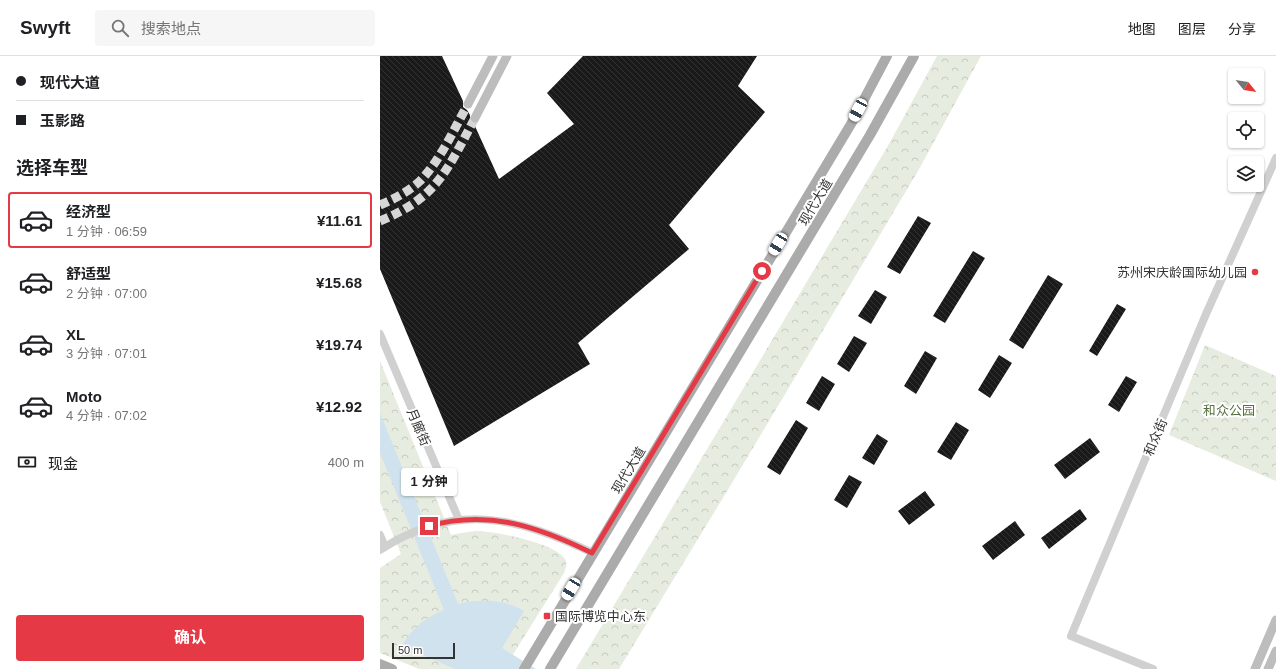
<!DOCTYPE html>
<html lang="zh">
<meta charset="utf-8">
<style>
body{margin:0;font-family:Arial,"Noto Sans SC",sans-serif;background:#f6f6f6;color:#202124;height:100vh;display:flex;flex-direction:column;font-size:15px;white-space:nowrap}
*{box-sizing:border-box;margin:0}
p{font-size:13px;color:#757577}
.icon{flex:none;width:22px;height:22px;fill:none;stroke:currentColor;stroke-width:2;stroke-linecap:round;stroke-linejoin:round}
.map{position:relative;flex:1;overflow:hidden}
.panel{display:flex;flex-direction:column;background:#fff;width:380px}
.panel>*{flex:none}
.banner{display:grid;align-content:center;height:88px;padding:0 16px;background:#fff}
.needle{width:26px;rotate:120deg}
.controls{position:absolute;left:848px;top:12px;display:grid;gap:8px}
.controls a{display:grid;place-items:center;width:36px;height:36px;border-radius:4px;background:#fff;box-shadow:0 1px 3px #0004;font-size:20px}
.scale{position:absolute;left:12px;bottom:10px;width:63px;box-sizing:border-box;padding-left:4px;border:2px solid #333;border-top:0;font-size:11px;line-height:14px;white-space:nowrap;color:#333;-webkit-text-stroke:3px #fff;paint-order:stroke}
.end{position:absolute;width:18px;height:18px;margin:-9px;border:5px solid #e63946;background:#fff;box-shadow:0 0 0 2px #fff}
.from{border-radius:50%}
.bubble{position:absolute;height:28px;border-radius:4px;background:#fff;box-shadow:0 1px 3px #0004;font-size:13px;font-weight:700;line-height:28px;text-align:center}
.car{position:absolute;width:12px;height:24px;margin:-12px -6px;border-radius:5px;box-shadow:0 0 3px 1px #0007;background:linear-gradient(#fff 24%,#345 0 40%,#fff 0 76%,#345 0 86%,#fff 0)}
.banner b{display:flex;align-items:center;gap:14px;height:38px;font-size:15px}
.banner b+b{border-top:1px solid #e0e0e0}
.banner i{width:10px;height:10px;background:#202124}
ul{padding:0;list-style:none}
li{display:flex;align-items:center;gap:12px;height:56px;margin:0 8px 6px;padding:0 8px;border:2px solid transparent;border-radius:4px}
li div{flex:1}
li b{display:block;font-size:15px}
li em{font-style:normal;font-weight:700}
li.current{border-color:#e63946}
li>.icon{width:36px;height:36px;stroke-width:1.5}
h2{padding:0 16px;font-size:18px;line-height:48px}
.pay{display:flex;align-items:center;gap:10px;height:44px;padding:0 16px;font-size:15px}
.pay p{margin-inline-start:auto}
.cta{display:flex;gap:8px;margin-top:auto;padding:8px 16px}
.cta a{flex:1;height:46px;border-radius:4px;background:#e63946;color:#fff;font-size:16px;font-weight:700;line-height:46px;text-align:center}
header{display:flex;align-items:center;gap:24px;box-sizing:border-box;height:56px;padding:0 20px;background:#fff;border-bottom:1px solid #e0e0e0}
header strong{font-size:19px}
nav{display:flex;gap:22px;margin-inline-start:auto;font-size:14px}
.search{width:280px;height:36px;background:#f6f6f6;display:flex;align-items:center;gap:10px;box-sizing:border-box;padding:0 14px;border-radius:4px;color:#757577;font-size:15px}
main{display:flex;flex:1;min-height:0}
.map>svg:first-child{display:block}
</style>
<header>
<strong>Swyft</strong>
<div class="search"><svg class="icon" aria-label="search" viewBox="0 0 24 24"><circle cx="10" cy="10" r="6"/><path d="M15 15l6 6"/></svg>搜索地点</div>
<nav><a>地图</a><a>图层</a><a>分享</a></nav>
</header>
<main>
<section class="panel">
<div class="banner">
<b><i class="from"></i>现代大道</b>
<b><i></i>玉影路</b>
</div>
<h2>选择车型</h2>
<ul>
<li class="current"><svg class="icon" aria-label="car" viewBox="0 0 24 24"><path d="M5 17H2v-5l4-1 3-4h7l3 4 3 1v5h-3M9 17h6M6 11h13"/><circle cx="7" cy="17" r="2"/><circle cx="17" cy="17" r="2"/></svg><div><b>经济型</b><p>1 分钟 · 06:59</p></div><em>¥11.61</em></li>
<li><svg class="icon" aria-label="car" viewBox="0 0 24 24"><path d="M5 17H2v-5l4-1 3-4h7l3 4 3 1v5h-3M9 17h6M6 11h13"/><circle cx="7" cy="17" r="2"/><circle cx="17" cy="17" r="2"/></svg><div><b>舒适型</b><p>2 分钟 · 07:00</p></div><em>¥15.68</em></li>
<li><svg class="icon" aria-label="car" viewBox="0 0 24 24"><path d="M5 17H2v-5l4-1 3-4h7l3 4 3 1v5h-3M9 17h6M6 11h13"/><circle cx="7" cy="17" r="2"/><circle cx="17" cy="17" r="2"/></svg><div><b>XL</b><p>3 分钟 · 07:01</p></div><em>¥19.74</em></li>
<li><svg class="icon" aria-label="car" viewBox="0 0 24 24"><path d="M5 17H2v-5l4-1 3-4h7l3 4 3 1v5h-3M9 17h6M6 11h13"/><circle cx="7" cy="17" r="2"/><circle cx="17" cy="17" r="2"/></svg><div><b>Moto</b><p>4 分钟 · 07:02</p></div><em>¥12.92</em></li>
</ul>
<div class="pay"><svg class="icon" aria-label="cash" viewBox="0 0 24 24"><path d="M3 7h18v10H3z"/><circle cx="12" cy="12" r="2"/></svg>现金<p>400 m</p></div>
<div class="cta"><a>确认</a></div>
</section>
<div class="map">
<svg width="896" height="613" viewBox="0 0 896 613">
<defs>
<pattern id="forest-crowns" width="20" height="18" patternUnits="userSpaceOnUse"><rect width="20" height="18" fill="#e6ecdf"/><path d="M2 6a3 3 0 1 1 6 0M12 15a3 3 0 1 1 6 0" fill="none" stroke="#c6cbc0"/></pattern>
<pattern id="building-back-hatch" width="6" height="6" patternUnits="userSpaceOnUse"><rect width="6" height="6" fill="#1a1a1a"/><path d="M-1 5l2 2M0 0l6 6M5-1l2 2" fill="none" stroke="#333"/></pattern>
</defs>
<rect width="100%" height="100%" fill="#fff"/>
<path fill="url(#forest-crowns)" d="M557 0H601L538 115 352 427 239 613H196L509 88Z
M825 289 896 320V425L789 379Z
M0 305 71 479C79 477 87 476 96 475 114 475 174 487 184 502 188 506 186 512 184 517L124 613H39L0 597V512L21 498 0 446Z"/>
<path fill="#cfe2ee" d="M0 357 78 548C101 543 124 543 144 555L122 592 156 613H75L22 590C31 573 46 561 64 554L0 397Z"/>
<path fill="url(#building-back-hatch)" d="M0 0H62L83 45V51L87 54 90 59V65L94 68 119 123 194 68 167 37 203 0H377L358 30 385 56 289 169 309 193 198 287 210 308 74 390 0 213Z
M538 160 551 167 520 218 507 211Z
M593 195 605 202 565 267 553 260Z
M668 219 683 228 643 293 629 284Z
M495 234 507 241 491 268 478 260Z
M737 248 746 253 717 300 709 295Z
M474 280 487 287 469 316 457 308Z
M545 295 557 302 536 338 524 330Z
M619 299 632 307 610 342 598 334Z
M442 320 455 328 439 355 426 347Z
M746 320 757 326 739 356 728 349Z
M416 364 428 372 400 419 387 411Z
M576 366 589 374 571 404 557 396Z
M497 378 508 385 494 409 482 402Z
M710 382 720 396 685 423 674 409Z
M469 419 482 426 467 452 454 444Z
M545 435 555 449 529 469 518 455Z
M700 453 707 463 669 493 661 482Z
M635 465 645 479 613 504 602 490Z"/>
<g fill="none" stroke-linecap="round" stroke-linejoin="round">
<path stroke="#d6d6d6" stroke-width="9" stroke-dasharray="9 4.5" stroke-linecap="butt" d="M0 149C14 143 28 136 40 125 60 105 74 73 88 48
M0 165C58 141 67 114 95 62"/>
<path stroke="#d0d0d0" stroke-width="8" d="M0 278 79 464
M0 479 5 491
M0 494C75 445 137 461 213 497
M773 613 691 580 826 258 896 102"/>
<path stroke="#bdbdbd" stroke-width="9" d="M88 48 113 0
M95 62 127 0
M875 613 896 564
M888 613 896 595"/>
<path stroke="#ababab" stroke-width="10" d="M0 608 12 613
M144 613 471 68 507 0
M170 613 490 79 534 0"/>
</g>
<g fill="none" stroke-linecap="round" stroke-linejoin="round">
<path stroke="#e63946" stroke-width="5" d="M49 470C108 453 159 471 212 497L382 215"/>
</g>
<g fill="#e63946" stroke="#fff" stroke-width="1.5">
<circle cx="875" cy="216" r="4"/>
<rect x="163" y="556" width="8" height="8" rx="2"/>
</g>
<g text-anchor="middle" stroke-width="4" stroke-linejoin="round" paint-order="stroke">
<g font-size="13" fill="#333" stroke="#fff">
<text transform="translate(435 146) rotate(-59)" y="5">现代大道</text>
<text transform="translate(39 371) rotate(67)" y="5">月廊街</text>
<text transform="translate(775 381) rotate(-67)" y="5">和众街</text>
<text transform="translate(248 414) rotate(-59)" y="5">现代大道</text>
</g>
<g font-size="13" fill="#333" stroke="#fff" text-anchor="end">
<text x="867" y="221">苏州宋庆龄国际幼儿园</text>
<text x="175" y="565" text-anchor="start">国际博览中心东</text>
</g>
<g font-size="13" fill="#56703f" stroke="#fff">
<text x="849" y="359">和众公园</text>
</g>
</g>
</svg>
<div class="controls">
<a><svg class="needle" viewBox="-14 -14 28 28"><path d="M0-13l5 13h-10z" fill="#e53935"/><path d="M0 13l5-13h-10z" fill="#757577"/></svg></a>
<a><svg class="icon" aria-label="locate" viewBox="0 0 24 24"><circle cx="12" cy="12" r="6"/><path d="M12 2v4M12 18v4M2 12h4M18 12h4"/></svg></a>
<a><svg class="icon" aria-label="layers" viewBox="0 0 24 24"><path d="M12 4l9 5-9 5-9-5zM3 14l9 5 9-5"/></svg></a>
</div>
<div class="scale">50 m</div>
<i class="end from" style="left:382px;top:215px"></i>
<i class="end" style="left:49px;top:470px"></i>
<div class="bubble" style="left:21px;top:412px;width:56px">1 分钟</div>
<i class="car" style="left:478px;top:54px;rotate:208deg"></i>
<i class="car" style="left:398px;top:188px;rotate:211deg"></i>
<i class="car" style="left:191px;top:533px;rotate:211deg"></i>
</div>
</main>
